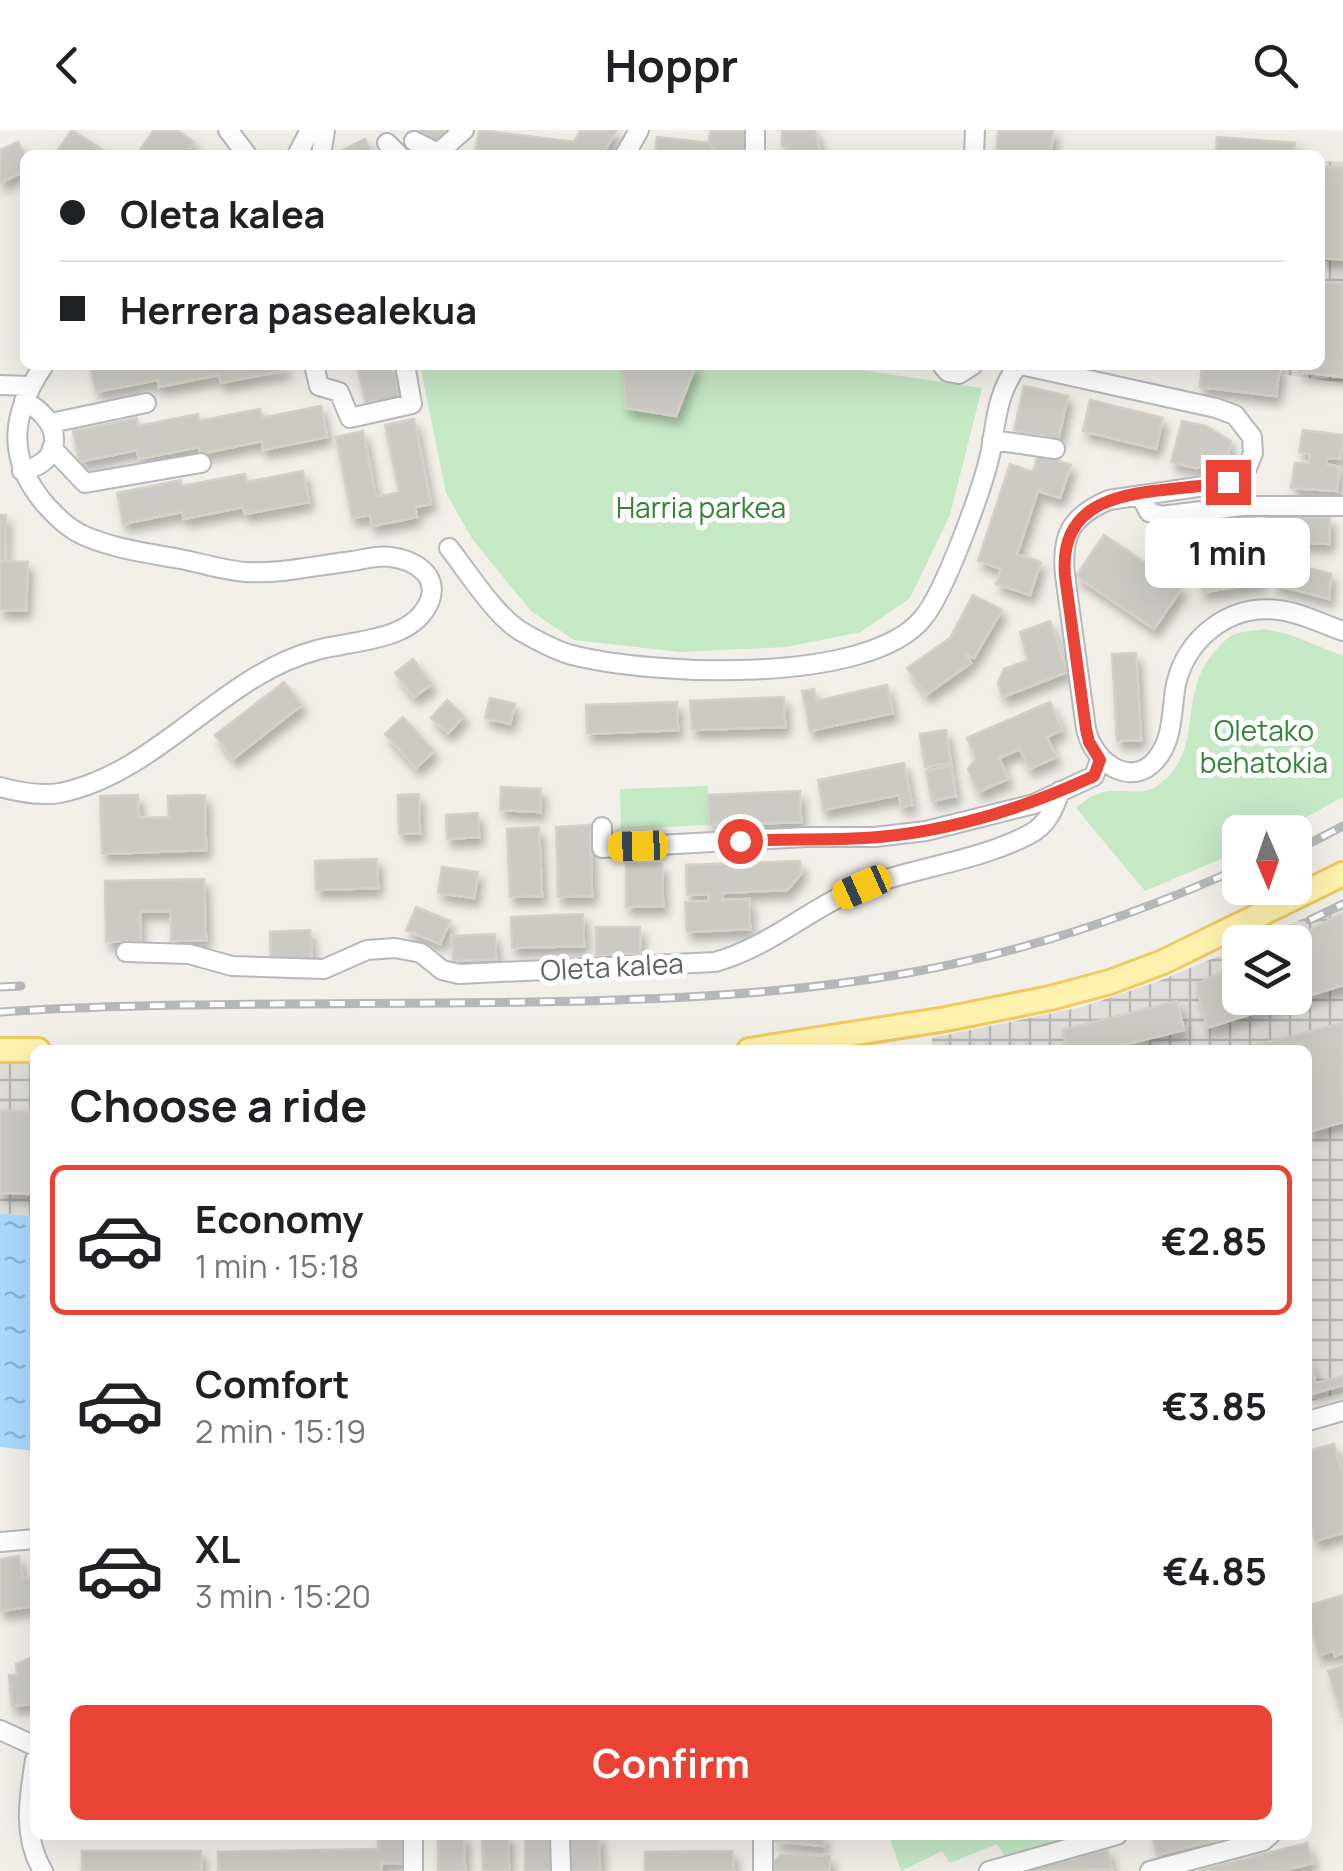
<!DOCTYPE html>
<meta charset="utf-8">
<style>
body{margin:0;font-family:Manrope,sans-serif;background:#f6f6f6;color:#202124;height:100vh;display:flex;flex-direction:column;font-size:38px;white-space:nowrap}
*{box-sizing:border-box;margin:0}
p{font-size:32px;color:#757577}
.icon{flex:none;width:55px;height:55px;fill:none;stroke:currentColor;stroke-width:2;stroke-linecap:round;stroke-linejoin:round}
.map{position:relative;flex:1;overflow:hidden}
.panel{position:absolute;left:30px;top:915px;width:1282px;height:795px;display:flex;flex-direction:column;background:#fff;border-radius:15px;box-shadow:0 10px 40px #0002}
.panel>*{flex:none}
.banner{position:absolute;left:20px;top:20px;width:1305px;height:220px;border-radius:15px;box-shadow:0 10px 40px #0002;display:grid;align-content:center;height:220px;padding:0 40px;background:#fff}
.needle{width:65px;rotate:178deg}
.fabs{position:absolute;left:1222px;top:685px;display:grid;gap:20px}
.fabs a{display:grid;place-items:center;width:90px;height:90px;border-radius:15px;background:#fff;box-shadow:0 10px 40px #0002;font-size:50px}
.end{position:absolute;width:45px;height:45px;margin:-22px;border:12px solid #ea4335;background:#fff;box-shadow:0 0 0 5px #fff}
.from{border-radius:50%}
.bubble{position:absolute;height:70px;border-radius:15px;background:#fff;box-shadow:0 10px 40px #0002;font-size:32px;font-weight:700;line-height:70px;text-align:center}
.car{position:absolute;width:30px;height:60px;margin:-30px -15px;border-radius:12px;box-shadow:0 0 8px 2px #0007;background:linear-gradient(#f5c518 24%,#345 0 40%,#f5c518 0 76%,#345 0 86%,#f5c518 0)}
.banner b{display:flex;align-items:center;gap:35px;height:95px;font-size:38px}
.banner b+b{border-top:2px solid #e0e0e0}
.banner i{width:25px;height:25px;background:#202124}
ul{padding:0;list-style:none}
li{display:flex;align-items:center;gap:30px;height:150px;margin:0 20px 15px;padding:0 20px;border:5px solid transparent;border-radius:15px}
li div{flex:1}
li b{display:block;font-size:38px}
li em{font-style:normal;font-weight:700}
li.current{border-color:#ea4335}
li>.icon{width:90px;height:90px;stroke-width:1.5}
h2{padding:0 40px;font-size:45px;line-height:120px}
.button{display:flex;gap:20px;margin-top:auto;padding:20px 40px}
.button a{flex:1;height:115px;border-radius:15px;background:#ea4335;color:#fff;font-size:40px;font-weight:700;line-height:115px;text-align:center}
header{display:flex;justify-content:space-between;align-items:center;height:130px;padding:0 40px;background:#fff;font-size:45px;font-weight:700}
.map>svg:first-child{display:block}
</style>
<header><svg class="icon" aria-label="back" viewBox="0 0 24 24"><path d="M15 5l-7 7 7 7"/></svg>Hoppr<svg class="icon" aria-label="search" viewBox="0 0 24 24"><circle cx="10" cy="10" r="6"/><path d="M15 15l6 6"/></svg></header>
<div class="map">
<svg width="1343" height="1741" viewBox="0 0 1343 1741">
<defs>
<pattern id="industrial-grid" width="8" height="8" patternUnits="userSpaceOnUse" patternTransform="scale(2.5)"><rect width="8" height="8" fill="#e0deda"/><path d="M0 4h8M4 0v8" fill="none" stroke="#b9b8b5"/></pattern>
<pattern id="water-ripples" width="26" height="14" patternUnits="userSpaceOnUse" patternTransform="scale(2.5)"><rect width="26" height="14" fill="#aadaff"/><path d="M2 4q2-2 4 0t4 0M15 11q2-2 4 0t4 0" fill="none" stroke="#8eb4d2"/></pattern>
<filter id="shadow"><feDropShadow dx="4.5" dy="8" stdDeviation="5" flood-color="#0004"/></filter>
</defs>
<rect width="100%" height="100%" fill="#f1efe8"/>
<path fill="url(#industrial-grid)" d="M1320 31 1343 32V253L1281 244 1282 235H1320Z
M1343 771V1262L1308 1272V920H919L932 917V908L1082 877 1154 853 1240 817V868H1295V812H1250Z
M0 934H35V1086L0 1084Z"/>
<path fill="#c5e8c5" d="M420 235H828L982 258 950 385 910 468 861 502 786 517 680 522 574 510 531 481 473 410 446 363Z
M1264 499 1288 504 1343 526V667L1279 702H1240V721L1145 761 1076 678C1082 674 1088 667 1095 665 1126 652 1143 677 1172 642 1200 610 1180 558 1216 520 1221 515 1227 507 1233 505 1242 501 1254 501 1264 499Z
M708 656 709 695 621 699 620 659Z
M877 1705H1069L1072 1717 1010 1734 997 1714 950 1733 942 1721 901 1741 889 1706Z"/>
<path fill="url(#water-ripples)" d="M0 1084 35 1086V1321L0 1317Z"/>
<path fill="#cccac5" stroke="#d6d1c6" stroke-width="2.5" filter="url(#shadow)" d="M72 0 110 25H54Z
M154 0H176L194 12 185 25H141L138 23Z
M419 0H447L432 14Z
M479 0 574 12 581 0H617L602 25H475Z
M710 0H745V24L718 23 709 13Z
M782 0H815L821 25H788V16H782Z
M998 0H1053L1051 25H996Z
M657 7 709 13 717 25H655Z
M1217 7 1295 13 1294 25H1216Z
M365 9 373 25H338L337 23Z
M18 12 25 26V41L0 53V20Z
M1320 36 1343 38V130L1320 128Z
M1320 152 1343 154V247L1299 242 1300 235H1320Z
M90 235H285L286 240 221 253 219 245 159 257 158 250 96 262Z
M357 235H392L400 268 366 275Z
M622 235H696L676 286 626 278Z
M1202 235H1280L1276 266 1200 257Z
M1024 256 1068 266 1058 310 1014 300Z
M1090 270 1163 288 1156 319 1083 301Z
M321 276 327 307 263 320 262 311 200 324 199 317 139 329 137 320 79 332 73 301 137 288 138 296 198 284 199 291 260 279 262 288Z
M414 289 431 374 415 377 417 387 372 396 370 385 352 388 336 307 363 301 376 367 399 362 385 295Z
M1182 291 1206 296 1231 311 1226 334 1196 338 1171 332Z
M1303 300 1343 305 1340 329 1327 328 1326 334 1339 337 1337 361 1291 358 1295 333H1309L1310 324 1299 322Z
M1038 324 1071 335 1060 368 1038 361 1017 424 1041 432 1030 465 996 454 1001 439 978 431 1010 334 1033 342Z
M303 341 309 372 245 384 243 377 184 389 182 382 123 394 117 363 181 350 182 356 245 344 247 352Z
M1247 379 1250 410 1186 417 1183 386Z
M0 385H6L5 432 0 431Z
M1267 385 1330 388 1329 414 1266 411Z
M1104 405 1182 458 1154 499 1076 446Z
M1258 427 1262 453 1203 462 1199 436Z
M1275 429 1331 444 1329 469 1273 454Z
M0 431 28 432 26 480H0Z
M973 465 1002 480 974 528 966 524 971 533 926 565 907 538 950 508Z
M1050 491 1067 542 1003 567 998 553 1004 539 1028 530 1020 502Z
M1136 523 1141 610 1117 611 1112 524Z
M413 529 432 554 414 567 395 543Z
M284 552 302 575 233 629 215 605Z
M887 555 893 583 810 601 802 561 814 559 816 571Z
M784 567 785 597 692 600 690 571Z
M490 568 515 574 510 594 485 588Z
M447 570 464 586 448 603 431 588Z
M677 572 678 600 587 604 586 575Z
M1050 572 1062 600 1047 607 1056 627 1029 639 1020 619 999 628 1008 649 978 662 968 639 976 628 967 608Z
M403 587 434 621 416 638 385 604Z
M946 600 951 633 925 637 920 604Z
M904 633 912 675 901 677 899 665 823 680 818 650Z
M951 636 956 666 932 671 926 641Z
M501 657 541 659 540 682 500 680Z
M800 661 801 692 709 695 708 665Z
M419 664 420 703 399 704 398 665Z
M138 665 139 688 169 687 168 666 205 665 206 720 102 724 100 666Z
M478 683 479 707 447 709 446 685Z
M590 695 592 766 558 767 556 697Z
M539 697 542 766 510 767 507 699Z
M377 729 378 758 316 760 315 731Z
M800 731 801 744 787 760 722 763 723 770 749 769 750 799 687 802 685 772 709 771V764L687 765 686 735Z
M626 734H662L663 776 626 777Z
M442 737 478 742 474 768 438 763Z
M204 749 206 810 171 811V781H140V811L106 812 105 751Z
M416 777 450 791 440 814 406 800Z
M1343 783V855L1207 898 1196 854 1240 834V868H1295V812H1286Z
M583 784 584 816 512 818 511 787Z
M596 797H640V824L596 825Z
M310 800 312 831 271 833 270 802Z
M495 804 496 829 453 831 452 806Z
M1177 871 1184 900 1103 920H1067L1062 900Z
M1342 893 1343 992 1308 1002V920H1237Z
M0 980 35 982 32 1064 0 1063Z
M1308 1226 1316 1253 1343 1246V1255L1308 1265Z
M1334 1314 1343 1347V1403L1315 1411 1308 1385V1321Z
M19 1426 23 1448H35V1476L0 1481V1429Z
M1343 1465V1523L1335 1526 1333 1521 1319 1525 1308 1488V1476Z
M35 1526 32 1574 12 1576 9 1545H17L16 1534Z
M1343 1536V1589L1328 1541Z
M378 1705H402L403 1733H381V1741H218V1722L378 1719Z
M438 1705H464L465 1741H438Z
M482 1705H508L509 1741H483Z
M525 1705H551V1741H525Z
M570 1705H599L600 1741H570Z
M775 1705H824L823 1716 775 1711Z
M1152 1705H1235L1157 1725Z
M1307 1713 1313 1733 1281 1741H1199Z
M1107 1719 1112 1739 1022 1741Z
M82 1721H201V1741H82Z
M732 1721 734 1741H645V1722Z
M781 1725 830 1726 829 1741H772V1733Z"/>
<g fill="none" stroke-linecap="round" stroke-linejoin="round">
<defs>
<path id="minor" d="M228 0 247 25
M755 0V25
M414 11 438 23 464 0
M387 13 399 25
M297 25 310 0
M321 25 325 0
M625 25 639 0
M974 25 975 0
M314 235 319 256 339 262 350 288 412 274 405 235
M942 235 948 242 959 244 973 235
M1021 235 1216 278 1235 285 1252 307 1253 323 1247 338 1240 345 1211 355 1109 370C1071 386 1061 405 1065 445L1086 599C1094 636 1138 663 1162 621 1173 603 1172 575 1176 554 1187 508 1229 474 1278 480 1300 482 1322 494 1343 501
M0 255 30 256
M51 293 146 273
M992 310 1055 319
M52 318 85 353 201 333
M22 341C68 331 61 289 24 271
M1140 365 1149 382 1161 386 1242 376H1343
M449 418C468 442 497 489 524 503 538 511 556 521 572 525 650 545 868 556 923 488 945 462 984 355 991 320 996 289 998 261 1018 235
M0 657C18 662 41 666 60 663 158 643 222 545 317 520 353 510 414 512 430 470 439 444 413 430 391 427 379 425 365 429 353 431 319 435 282 444 247 442 225 441 202 433 180 429 148 423 115 419 85 406 68 399 56 386 44 373 5 326 12 282 44 235
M602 697V718L806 707H875L926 701 1034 674 1094 646 1100 630
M126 822 189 824 232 836 324 839 367 820 395 818 421 823 442 840 459 844 715 832C768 818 809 778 860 758 914 737 977 732 1030 704 1047 695 1054 679 1060 661
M1308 1291 1343 1281
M0 1412 35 1409
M0 1600 35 1616
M35 1630C29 1667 22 1707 43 1741
M413 1705V1741
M560 1705 561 1741
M763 1741V1705
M989 1741 1117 1705
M1150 1741 1263 1711 1270 1705"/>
<path id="major" d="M0 920H38
M749 920 946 889 1050 868 1110 852 1163 832 1343 744"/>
</defs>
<use href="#minor" stroke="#b5b8bc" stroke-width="22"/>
<use href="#major" stroke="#f2c960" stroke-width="28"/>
<use href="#minor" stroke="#fff" stroke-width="18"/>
<use href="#major" stroke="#fff2af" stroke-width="22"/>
<defs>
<path id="rail" d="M1295 721 1343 696
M1310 790 1343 774
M0 857 21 856
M0 882C176 871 354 875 531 872 657 870 784 865 908 843 1024 822 1133 786 1240 738"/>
</defs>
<use href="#rail" stroke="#b6b7b8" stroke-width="9"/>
<use href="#rail" stroke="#fff" stroke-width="5" stroke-dasharray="15" stroke-linecap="butt"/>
</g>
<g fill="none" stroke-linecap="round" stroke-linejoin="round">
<path stroke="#ea4335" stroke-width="12" d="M740 711C786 708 833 711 879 707 956 700 1025 678 1094 646L1100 630 1089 612 1086 599 1065 446C1057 350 1161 365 1228 352"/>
</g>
<g text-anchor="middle" stroke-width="10" stroke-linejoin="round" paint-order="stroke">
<g font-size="28" fill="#348238" stroke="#fff">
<text x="701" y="388">Harria parkea</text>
<text x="1264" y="611">Oletako<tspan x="1264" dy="32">behatokia</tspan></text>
</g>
<g font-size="28" fill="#5f6368" stroke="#fff">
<text transform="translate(612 837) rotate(-3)" y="10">Oleta kalea</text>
</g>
</g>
</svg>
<div class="fabs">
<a><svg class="needle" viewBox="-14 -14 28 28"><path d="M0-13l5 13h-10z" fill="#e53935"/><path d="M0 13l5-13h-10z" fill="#757577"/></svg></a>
<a><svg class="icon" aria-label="layers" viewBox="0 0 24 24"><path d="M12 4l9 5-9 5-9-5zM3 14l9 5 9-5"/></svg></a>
</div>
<i class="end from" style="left:740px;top:711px"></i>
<i class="end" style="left:1228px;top:352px"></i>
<div class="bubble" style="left:1145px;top:388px;width:165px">1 min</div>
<i class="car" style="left:638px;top:716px;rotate:268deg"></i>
<i class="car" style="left:862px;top:757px;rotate:246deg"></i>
<div class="banner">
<b><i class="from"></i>Oleta kalea</b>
<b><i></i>Herrera pasealekua</b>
</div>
<section class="panel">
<h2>Choose a ride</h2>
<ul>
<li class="current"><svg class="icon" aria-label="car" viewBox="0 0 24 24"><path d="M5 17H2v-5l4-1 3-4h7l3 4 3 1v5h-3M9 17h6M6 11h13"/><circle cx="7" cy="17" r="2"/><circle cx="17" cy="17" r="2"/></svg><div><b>Economy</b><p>1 min · 15:18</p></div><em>€2.85</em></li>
<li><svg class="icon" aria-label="car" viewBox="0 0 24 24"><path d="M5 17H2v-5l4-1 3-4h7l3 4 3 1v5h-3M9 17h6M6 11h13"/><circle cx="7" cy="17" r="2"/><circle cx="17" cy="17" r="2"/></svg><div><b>Comfort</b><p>2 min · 15:19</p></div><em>€3.85</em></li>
<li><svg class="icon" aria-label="car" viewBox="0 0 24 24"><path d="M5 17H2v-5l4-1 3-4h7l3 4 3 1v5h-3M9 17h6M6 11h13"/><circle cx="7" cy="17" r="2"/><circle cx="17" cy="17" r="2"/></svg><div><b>XL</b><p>3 min · 15:20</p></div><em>€4.85</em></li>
</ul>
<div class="button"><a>Confirm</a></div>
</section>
</div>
